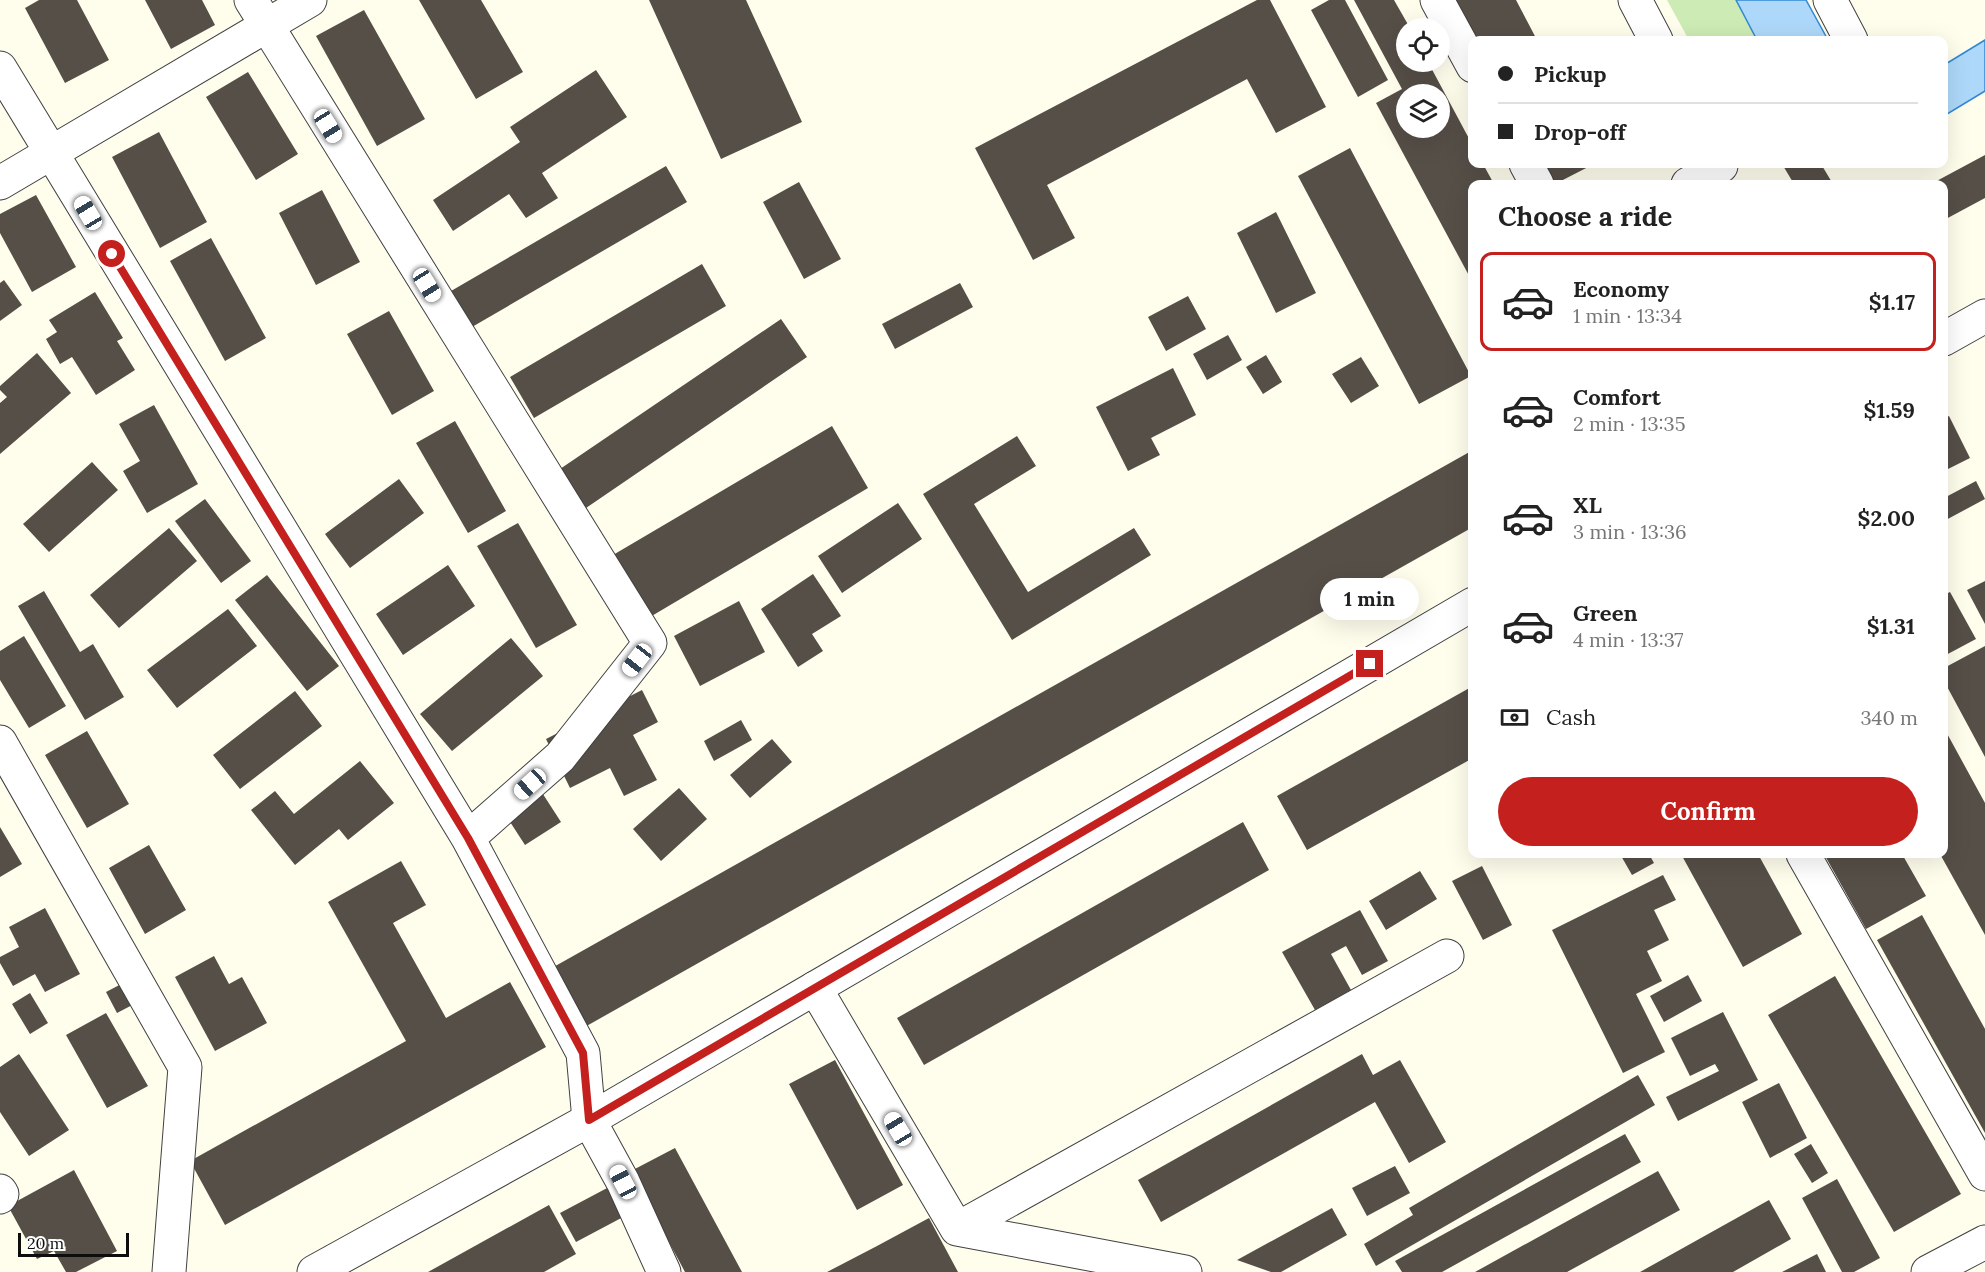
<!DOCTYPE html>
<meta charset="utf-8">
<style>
body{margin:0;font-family:Lora,serif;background:#f2f2f2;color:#222;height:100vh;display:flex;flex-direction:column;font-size:22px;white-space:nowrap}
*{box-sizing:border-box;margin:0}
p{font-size:20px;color:#767676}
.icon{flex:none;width:33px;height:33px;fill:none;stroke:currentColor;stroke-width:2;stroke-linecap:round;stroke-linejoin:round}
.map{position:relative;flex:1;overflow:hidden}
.details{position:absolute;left:1468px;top:180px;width:480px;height:678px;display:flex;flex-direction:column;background:#fff;border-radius:12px;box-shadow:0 6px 24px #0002}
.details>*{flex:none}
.hud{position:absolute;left:1468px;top:36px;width:480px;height:132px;border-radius:12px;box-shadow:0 6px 24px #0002;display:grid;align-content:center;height:132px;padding:0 30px;background:#fff}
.controls{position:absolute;left:1396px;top:18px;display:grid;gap:12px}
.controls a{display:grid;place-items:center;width:54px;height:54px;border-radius:50%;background:#fff;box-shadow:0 6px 24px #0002;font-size:30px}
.scale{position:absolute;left:18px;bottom:15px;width:111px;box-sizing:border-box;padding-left:6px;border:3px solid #0d0d0d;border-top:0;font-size:16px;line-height:21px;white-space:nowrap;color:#0d0d0d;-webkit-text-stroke:4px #fff;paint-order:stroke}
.end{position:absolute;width:27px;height:27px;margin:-14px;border:8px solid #c4211e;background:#fff;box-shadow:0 0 0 3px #fff}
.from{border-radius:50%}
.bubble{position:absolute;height:42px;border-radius:21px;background:#fff;box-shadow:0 6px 24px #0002;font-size:20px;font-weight:700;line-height:42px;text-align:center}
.car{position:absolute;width:18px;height:36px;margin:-18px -9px;border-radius:8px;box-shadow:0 0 4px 2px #0007;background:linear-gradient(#fff 24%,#345 0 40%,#fff 0 76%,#345 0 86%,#fff 0)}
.hud b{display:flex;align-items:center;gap:21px;height:57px;font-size:22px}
.hud b+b{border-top:2px solid #e0e0e0}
.hud i{width:15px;height:15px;background:#222}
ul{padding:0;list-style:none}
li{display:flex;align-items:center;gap:18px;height:99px;margin:0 12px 9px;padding:0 18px;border:3px solid transparent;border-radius:12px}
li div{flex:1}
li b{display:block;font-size:22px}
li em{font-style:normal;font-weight:700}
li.selected{border-color:#c4211e}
li>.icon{width:54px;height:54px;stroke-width:1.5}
h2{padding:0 30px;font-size:27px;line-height:72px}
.pay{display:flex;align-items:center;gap:15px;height:66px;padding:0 30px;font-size:22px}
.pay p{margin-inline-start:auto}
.button{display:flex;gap:12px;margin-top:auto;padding:12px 30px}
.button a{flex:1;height:69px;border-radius:36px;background:#c4211e;color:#fff;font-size:24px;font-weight:700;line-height:69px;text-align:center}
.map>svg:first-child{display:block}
</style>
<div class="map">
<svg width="1985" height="1272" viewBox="0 0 1985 1272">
<rect width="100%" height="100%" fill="#fffdec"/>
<path fill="#cdebb4" d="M1667 0H1736L1757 40H1689Z"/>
<path fill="#aed8f9" stroke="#3188d4" stroke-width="1.5" d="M1736 0H1806L1828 40H1757Z
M1985 40V91L1944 116V65Z"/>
<path fill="#564f48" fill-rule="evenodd" d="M39 0H77L109 60 65 83 25 8Z
M145 0H202L215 25 171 49Z
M419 0H481L523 72 476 99Z
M649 0H746L802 122 721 159Z
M1257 0H1270L1326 107 1276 133 1247 79 1047 185 1075 238 1033 260 975 148Z
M1329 0H1345L1388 80 1358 97 1311 10Z
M1354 0H1394L1410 28H1407V62H1428L1473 146V164H1483L1494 184H1473V283L1376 103 1402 89ZM1407 94H1440V128H1407Z
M1448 0H1516L1537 40H1473Z
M364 10 425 119 377 146 316 36Z
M596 70 627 117 542 173 558 198 526 218 509 194 453 231 433 200 520 142 510 127Z
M248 72 298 154 256 180 206 97Z
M159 132 207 222 160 248 112 157Z
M1350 148 1471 376 1419 404 1298 176Z
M1985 155V198L1944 220V184H1931Z
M1534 164H1594L1555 184H1545Z
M1782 164H1821L1833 184H1794Z
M666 166 687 202 472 327 451 291Z
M799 182 841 259 804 279 763 202Z
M322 190 360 262 316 285 279 213Z
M36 195 76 267 32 292 0 233V214Z
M1276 212 1316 293 1276 313 1237 233Z
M211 238 266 338 225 361 170 261Z
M702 264 726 306 534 418 510 377Z
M4 280 22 305 0 321V283Z
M960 283 973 307 895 349 882 324Z
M95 292 123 338 117 341 135 370 96 395 72 357 60 364 46 339 57 332 49 320Z
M1188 296 1206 329 1166 351 1148 317Z
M389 311 434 391 392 415 347 334Z
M781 319 807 357 586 508 560 469Z
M1228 335 1242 360 1207 380 1193 354Z
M37 353 71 393 0 454V403L7 397 0 390V386Z
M1266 355 1282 382 1263 394 1246 367Z
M1361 357 1379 386 1351 403 1332 374Z
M1173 368 1196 415 1151 438 1160 455 1128 471 1096 407Z
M154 405 198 484 147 513 123 471 140 461 119 424Z
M1949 416 1970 458 1944 471V418Z
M455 421 506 511 468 533 416 443Z
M832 426 868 488 650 617 613 555Z
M1017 436 1036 466 974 504 1028 592 1134 528 1151 555 1012 640 923 494Z
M1473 450V527L583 1028 550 969Z
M92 462 118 490 49 552 23 524Z
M399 479 424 513 350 568 325 534Z
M1976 481 1985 499 1944 521V498Z
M205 499 251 561 221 583 175 521Z
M898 503 922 539 842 593 818 556Z
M518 523 577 625 536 648 477 546Z
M169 528 197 561 119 628 90 595Z
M448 565 475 606 403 655 376 614Z
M813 574 841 616 812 634 823 651 798 667 761 609Z
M267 575 339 666 307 691 235 600Z
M1985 581V624L1967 590Z
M44 591 80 652 93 644 124 697 85 720 18 606Z
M1950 592 1976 639 1944 656V595Z
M739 601 765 652 700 686 674 636Z
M228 609 257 646 177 708 147 670Z
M24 636 66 706 29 728 0 680V651Z
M511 638 543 676 452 751 420 714Z
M1985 646V757L1944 681V668Z
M1473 686V758L1307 850 1277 796Z
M642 690 658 722 633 735 657 780 624 796 610 768 570 788 546 739Z
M295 691 322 726 240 789 213 755Z
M741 720 752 740 714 761 704 741Z
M1944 728 1985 803V935L1940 854H1944Z
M87 731 129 804 87 828 45 755Z
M772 739 792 762 750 798 730 775Z
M360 761 394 803 348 840 339 829 295 865 251 810 275 791 294 814Z
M539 788 561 822 525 845 503 811Z
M679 788 707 819 661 861 633 829Z
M1243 822 1269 870 924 1065 897 1018Z
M0 827 22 864 0 877Z
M149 845 186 910 145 934 109 868Z
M1620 854H1649L1654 863 1632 875Z
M1681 854H1758L1802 934 1743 967Z
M1824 854H1902L1926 896 1866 929Z
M401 861 426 905 393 923 446 1018 510 982 546 1047 225 1225 190 1161 406 1041 328 902Z
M1482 866 1512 925 1483 940 1452 881Z
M1420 871 1437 899 1386 930 1369 901Z
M1663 875 1676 900 1654 910 1669 940 1647 951 1662 981 1636 994 1665 1052 1623 1073 1552 930Z
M45 908 80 974 45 992 35 974 13 986 0 963V957L19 947 9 927Z
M1360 910 1388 961 1362 975 1346 946 1331 954 1351 990 1315 1010 1282 952Z
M1922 915 1985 1029V1133L1877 940Z
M214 956 229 984 242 977 267 1023 215 1051 175 977Z
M1688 975 1702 1001 1664 1022 1650 996Z
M1835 976 1961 1194 1894 1232 1768 1015Z
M127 981 138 1002 117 1013 106 992Z
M30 993 48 1023 30 1034 12 1004Z
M1723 1012 1758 1080 1678 1121 1666 1097 1719 1071 1715 1064 1690 1076 1671 1038Z
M106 1013 148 1086 107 1108 66 1035Z
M19 1054 69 1130 29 1156 0 1112V1067Z
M1362 1054 1373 1075 1400 1060 1446 1142 1409 1163 1375 1102 1161 1222 1138 1180Z
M835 1060 903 1185 857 1210 789 1084Z
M1638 1075 1655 1105 1376 1266 1364 1244 1413 1215 1409 1208Z
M1779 1083 1807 1138 1770 1158 1742 1102Z
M1625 1134 1641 1162 1442 1272H1402L1395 1261Z
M1811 1144 1828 1173 1812 1183 1794 1154Z
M675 1148 742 1272H685L631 1171Z
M1395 1166 1410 1193 1367 1216 1352 1188Z
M74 1170 117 1251 76 1272H66L54 1251 37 1259 8 1206Z
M1658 1171 1680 1210 1567 1272H1475Z
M1837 1179 1880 1258 1854 1272H1842L1802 1198Z
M609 1187 625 1216 576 1242 560 1213Z
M1769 1200 1791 1239 1733 1272H1640Z
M549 1205 576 1254 544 1272H428Z
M1332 1208 1347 1235 1281 1272H1271L1237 1260Z
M929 1218 958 1272H827L877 1246Z
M1817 1254 1826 1272H1782Z"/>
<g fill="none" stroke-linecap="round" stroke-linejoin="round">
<defs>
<path id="minor" d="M251 0 650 643 560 757 468 838
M1437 0 1473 66
M1635 0 1656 40
M1830 0 1851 40
M0 68 468 838 583 1053 589 1120 623 1182 664 1272
M1526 164 1537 184
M0 183 310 0
M1688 184 1721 166
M0 742 185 1067 169 1272
M1803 854 1985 1174
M815 988 957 1229 1185 1272
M0 1191 2 1194 0 1197
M957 1229 1447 956
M1928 1272 1985 1242"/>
<path id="tertiary" d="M1944 339 1985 316
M314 1272 589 1120 1473 604"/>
</defs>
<use href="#minor" stroke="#404040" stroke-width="35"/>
<use href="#tertiary" stroke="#404040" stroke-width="35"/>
<use href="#minor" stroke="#fff" stroke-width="33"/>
<use href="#tertiary" stroke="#fff" stroke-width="33"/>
</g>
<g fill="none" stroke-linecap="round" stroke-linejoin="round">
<path stroke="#c4211e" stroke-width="8" d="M112 254 468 838 583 1053 589 1120 1370 664"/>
</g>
</svg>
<div class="controls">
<a><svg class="icon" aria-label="locate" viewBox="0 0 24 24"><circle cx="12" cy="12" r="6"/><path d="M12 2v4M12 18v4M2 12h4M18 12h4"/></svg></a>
<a><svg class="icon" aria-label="layers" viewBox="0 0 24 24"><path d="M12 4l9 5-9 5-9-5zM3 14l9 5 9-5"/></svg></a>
</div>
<div class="scale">20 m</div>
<i class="end from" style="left:112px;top:254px"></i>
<i class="end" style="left:1370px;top:664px"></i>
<div class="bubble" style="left:1320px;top:578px;width:99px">1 min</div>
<i class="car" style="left:328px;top:126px;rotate:148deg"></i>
<i class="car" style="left:88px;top:213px;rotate:329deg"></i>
<i class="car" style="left:427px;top:285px;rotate:148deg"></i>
<i class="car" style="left:637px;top:660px;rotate:218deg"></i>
<i class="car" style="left:530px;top:784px;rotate:228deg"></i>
<i class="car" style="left:898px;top:1129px;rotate:329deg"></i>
<i class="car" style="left:623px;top:1182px;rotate:332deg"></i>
<div class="hud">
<b><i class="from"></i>Pickup</b>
<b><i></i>Drop-off</b>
</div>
<section class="details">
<h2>Choose a ride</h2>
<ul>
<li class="selected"><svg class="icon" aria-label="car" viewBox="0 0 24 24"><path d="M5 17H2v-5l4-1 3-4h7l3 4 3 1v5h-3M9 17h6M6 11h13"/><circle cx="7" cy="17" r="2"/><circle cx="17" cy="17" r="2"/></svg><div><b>Economy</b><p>1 min · 13:34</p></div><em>$1.17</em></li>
<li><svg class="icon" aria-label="car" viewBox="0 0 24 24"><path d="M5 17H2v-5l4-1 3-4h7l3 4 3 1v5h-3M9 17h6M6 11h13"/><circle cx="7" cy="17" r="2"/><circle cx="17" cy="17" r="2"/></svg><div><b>Comfort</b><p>2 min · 13:35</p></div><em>$1.59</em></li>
<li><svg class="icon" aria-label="car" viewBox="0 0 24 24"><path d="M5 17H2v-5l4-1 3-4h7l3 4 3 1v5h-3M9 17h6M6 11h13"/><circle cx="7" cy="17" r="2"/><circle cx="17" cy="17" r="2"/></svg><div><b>XL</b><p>3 min · 13:36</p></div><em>$2.00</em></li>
<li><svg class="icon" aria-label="car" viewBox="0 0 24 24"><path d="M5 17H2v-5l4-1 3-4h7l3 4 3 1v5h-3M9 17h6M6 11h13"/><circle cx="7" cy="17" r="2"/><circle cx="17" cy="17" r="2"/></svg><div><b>Green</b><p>4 min · 13:37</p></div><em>$1.31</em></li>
</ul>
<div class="pay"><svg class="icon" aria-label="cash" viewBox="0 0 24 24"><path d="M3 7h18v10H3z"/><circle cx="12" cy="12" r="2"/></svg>Cash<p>340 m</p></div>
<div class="button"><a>Confirm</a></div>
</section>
</div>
